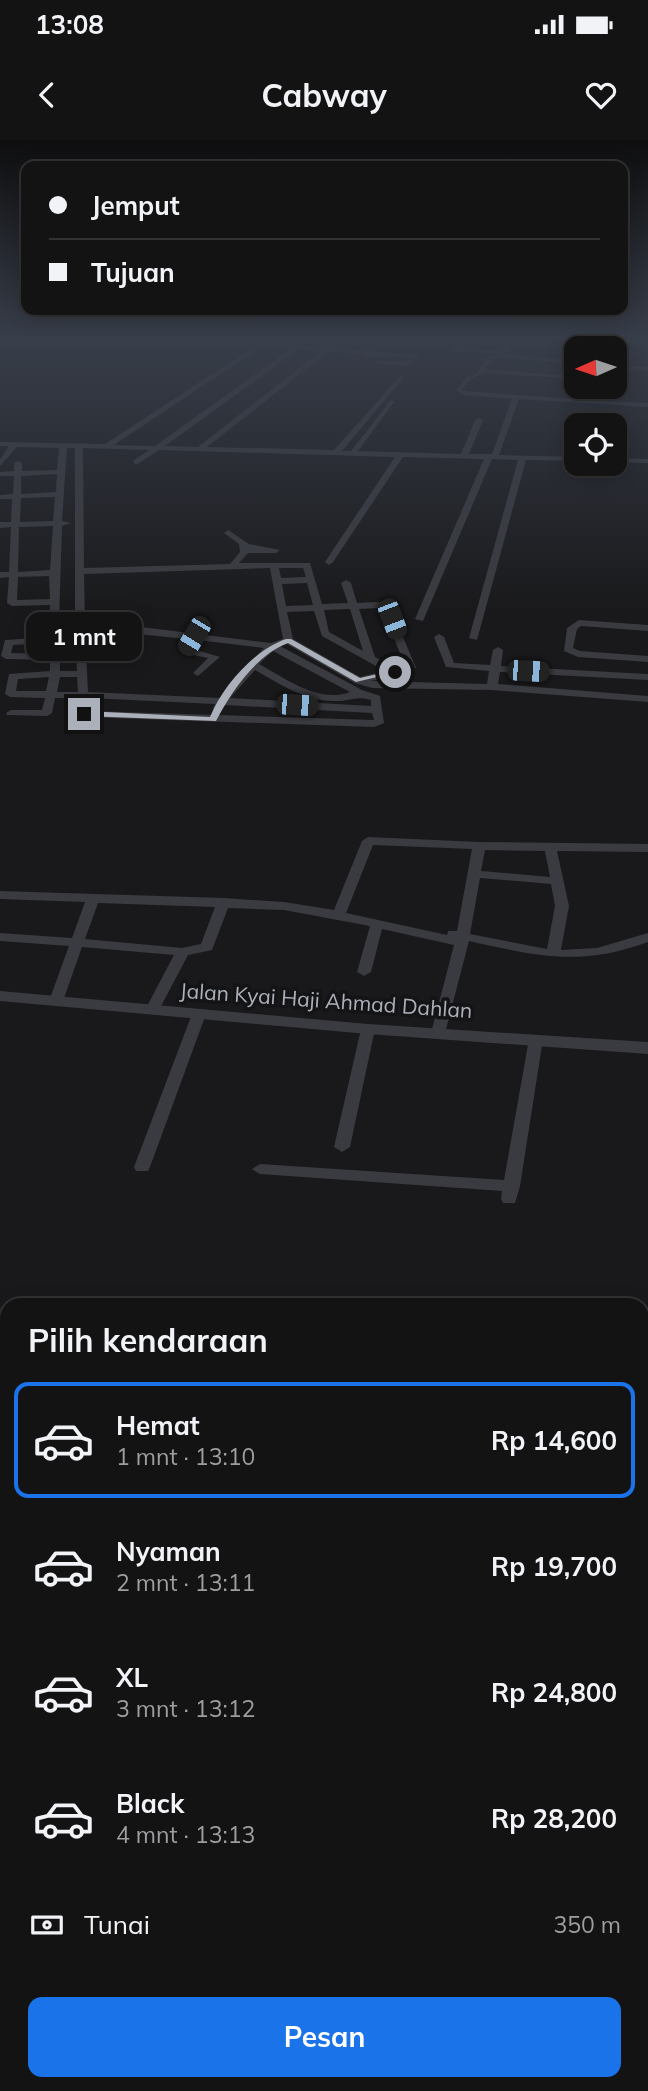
<!DOCTYPE html>
<html lang="id">
<meta charset="utf-8">
<style>
body{margin:0;font-family:Mulish,sans-serif;background:#202022;color:#f1f3f6;height:100vh;display:flex;flex-direction:column;font-size:26px;white-space:nowrap}
*{box-sizing:border-box;margin:0}
p{font-size:23px;color:#9d9ea0}
.icon{flex:none;width:38px;height:38px;fill:none;stroke:currentColor;stroke-width:2;stroke-linecap:round;stroke-linejoin:round}
.map{position:relative;flex:1;overflow:hidden}
.panel{position:absolute;left:0px;top:1158px;width:649px;height:793px;display:flex;flex-direction:column;background:#131314;border-radius:21px 21px 0 0;box-shadow:0 4px 18px #0003,0 0 0 2px #323234}
.panel>*{flex:none}
.hud{position:absolute;left:21px;top:21px;width:607px;height:154px;border-radius:14px;box-shadow:0 4px 18px #0003,0 0 0 2px #323234;display:grid;align-content:center;height:154px;padding:0 28px;background:#131314}
.needle{width:46px;rotate:267deg}
.controls{position:absolute;left:564px;top:196px;display:grid;gap:14px}
.controls a{display:grid;place-items:center;width:63px;height:63px;border-radius:14px;background:#131314;box-shadow:0 4px 18px #0003,0 0 0 2px #323234;font-size:35px}
.end{position:absolute;width:32px;height:32px;margin:-16px;border:9px solid #acb0ba;background:#111;box-shadow:0 0 0 4px #111}
.from{border-radius:50%}
.bubble{position:absolute;height:49px;border-radius:14px;background:#131314;box-shadow:0 4px 18px #0003,0 0 0 2px #323234;font-size:23px;font-weight:700;line-height:49px;text-align:center}
.car{position:absolute;width:21px;height:42px;margin:-21px -10px;border-radius:9px;box-shadow:0 0 5px 2px #0007;background:linear-gradient(#222 24%,#8ab4d8 0 40%,#222 0 76%,#8ab4d8 0 86%,#222 0)}
.hud b{display:flex;align-items:center;gap:24px;height:66px;font-size:26px}
.hud b+b{border-top:2px solid #323234}
.hud i{width:18px;height:18px;background:#f1f3f6}
ul{padding:0;list-style:none}
li{display:flex;align-items:center;gap:21px;height:116px;margin:0 14px 10px;padding:0 14px;border:4px solid transparent;border-radius:14px}
li div{flex:1}
li b{display:block;font-size:26px}
li em{font-style:normal;font-weight:700}
li.on{border-color:#1a73e8}
li>.icon{width:63px;height:63px;stroke-width:1.5}
h2{padding:0 28px;font-size:32px;line-height:84px}
.pay{display:flex;align-items:center;gap:18px;height:77px;padding:0 28px;font-size:26px}
.pay p{margin-inline-start:auto}
.button{display:flex;gap:14px;margin-top:auto;padding:14px 28px}
.button a{flex:1;height:80px;border-radius:14px;background:#1a73e8;color:#fff;font-size:28px;font-weight:700;line-height:80px;text-align:center}
.status{display:flex;justify-content:space-between;align-items:center;height:49px;padding:0 35px;background:#131314;direction:ltr}
.status svg{height:19px;fill:currentColor}
header{display:flex;justify-content:space-between;align-items:center;height:91px;padding:0 28px;background:#131314;font-size:32px;font-weight:700}
.map>svg:first-child{display:block}
</style>
<div class="status"><b>13:08</b><svg viewBox="0 0 49 12"><path d="M0 12V9h3v3zM5 12V6h3v6zM10 12V3h3v9zM15 12V0h3v12zM26 1h20v11H26zM47 4h2v5h-2z"/></svg></div>
<header><svg class="icon" aria-label="back" viewBox="0 0 24 24"><path d="M15 5l-7 7 7 7"/></svg>Cabway<svg class="icon" aria-label="heart" viewBox="0 0 24 24"><path d="M12 20l-8-8c-3-5 5-10 8-4 3-6 11-1 8 4z"/></svg></header>
<div class="map">
<svg width="648" height="1951" viewBox="0 0 648 1951">
<rect width="100%" height="100%" fill="#19191b"/>
<g fill="none" stroke-linecap="round" stroke-linejoin="round">
<path fill="#3a3b40" fill-rule="evenodd" d="M266 199H273L114 305 155 306 292 208 285 207V205L326 208 337 199H344L333 208 420 215 408 226 368 222H406L412 217H367L364 214 328 212 207 307 334 310 402 234 404 237 342 311H351L391 260 394 262 358 311 461 314 475 280 479 278 483 280 469 314H492L512 259 464 255 456 250 468 236 476 234 488 217 500 214 450 210 462 199H469L458 208 502 211 508 199H514L506 214 576 220 573 229 563 238 483 233 472 238 462 249 466 251 596 261V247H602L603 261 648 263V267L519 259 499 315 576 317V321L526 320 477 500 469 498 518 320 492 319 423 481 415 479 484 319 403 317 333 422 329 425 325 422 395 317 159 310 136 325 133 321 149 310 83 308 84 428 230 424 240 412 239 404 224 393 228 390 249 404 280 410 276 413H248L239 423H310L322 464 348 463 341 443 346 440 351 443 357 463 378 462 390 466 416 528 402 533 401 536 370 541 487 544 489 531 446 527 434 497 439 494 444 497 454 523 490 525 493 510 498 507 503 510 501 526 648 534V540L500 532 498 544 648 556V562L492 550 372 548 355 543 287 504 280 506 362 550 380 556 384 583 374 587 84 577 79 574 78 558H55L52 573 47 576 7 575 6 573 11 570H42L45 558 10 557 5 554 9 534 50 531V520L6 519 1 516 5 500 50 497V465L12 466 7 463 9 437 0 438V432H9L11 387 0 388V382H11L12 359H0V355L13 354 14 336H0V332L14 331V323L18 321 22 323V331L57 330 59 308 17 307 0 326V319L9 306H0V302L105 304ZM299 209 321 211 198 307 165 306ZM502 218 570 223 559 235 485 229 492 220ZM67 308H75V482L59 481 62 386 71 383 62 381ZM57 334 56 352 21 354V336ZM55 357 53 381 20 382 21 358ZM53 386 50 430 18 432 19 387ZM270 428 283 499 271 503 133 486 85 483 84 434ZM279 428H303L306 437 281 438ZM49 436 50 459 17 460 18 437ZM307 443 313 465 286 466 282 444ZM377 468 383 470 405 526 395 529 375 517 359 469ZM350 469 363 511 329 492 324 470ZM314 471 322 496 385 531 360 537 293 499 287 472ZM59 487 75 488 77 531H60ZM85 489 188 499 182 511 183 513 208 518 193 533 198 536 220 517 193 509 197 500 264 508 228 545 220 558 88 552ZM50 503V514L11 513 13 505ZM273 511 350 552C319 564 285 538 259 524ZM255 530C278 543 305 561 333 561 348 562 356 555 371 560V566L230 558ZM49 537 46 551H16L18 539ZM60 537H77L78 552H57ZM89 558 215 564 213 568 218 571 226 565 372 573 374 580 89 571Z
M389 199 401 202 395 208 392 206 394 203Z
M610 200 648 203V207L608 203Z
M614 225 648 227V231L614 229Z
M614 318 648 319V323L614 322Z
M579 480 648 485V491L581 486 577 489 573 508 580 511 648 516V522L578 517 564 511 567 488Z
M368 697 479 702 648 704V712L557 711 569 766 561 810 597 808 648 793V802C579 827 537 816 469 801L445 893 438 897 431 893 454 805 382 789 371 832 364 836 357 832 370 786 284 770 228 768 212 810 188 815 159 870 152 874 145 870 174 815 82 807 63 861 56 865 49 861 69 806 0 801V793L72 798 85 762 0 759V751L224 758 284 762 334 770 362 701ZM373 705 472 709 457 791H448L447 795 346 773ZM485 710 545 711 550 737 481 731ZM480 738 551 744 555 766 547 809 470 794ZM98 763 215 767 201 804 182 808 85 799Z
M199 870 206 874 150 1027 148 1031H136L134 1027 192 874Z
M368 885 375 889 350 1007 342 1012 334 1007 361 889Z
M536 895 543 899 520 1046 515 1063H503L501 1059 502 1051 260 1034 252 1029 260 1024 504 1040 529 899Z"/>
<path fill="#3a3b40" fill-rule="evenodd" d="M0 851 368 884 648 902V914L368 894 0 861Z"/>
</g>
<linearGradient id="sky" x2="0" y2="1"><stop stop-color="#0e0e0f"/><stop offset="0.42" stop-color="#383e4a"/><stop offset="1" stop-color="#383e4a" stop-opacity="0"/></linearGradient>
<rect width="648" height="472" fill="url(#sky)"/>
<path fill="#acb0ba" d="M286 499H291L360 538 395 530 398 532 356 542 288 503C256 515 231 552 216 581L84 576 80 574 84 571 210 577C223 546 254 510 286 499Z"/>
<g text-anchor="middle" stroke-width="7" stroke-linejoin="round" paint-order="stroke">
<g font-size="21" fill="#acb0ba" stroke="#141416">
<text transform="translate(326 861) rotate(4)" y="7">Jalan Kyai Haji Ahmad Dahlan</text>
</g>
</g>
</svg>
<div class="controls">
<a><svg class="needle" viewBox="-14 -14 28 28"><path d="M0-13l5 13h-10z" fill="#e53935"/><path d="M0 13l5-13h-10z" fill="#9d9ea0"/></svg></a>
<a><svg class="icon" aria-label="locate" viewBox="0 0 24 24"><circle cx="12" cy="12" r="6"/><path d="M12 2v4M12 18v4M2 12h4M18 12h4"/></svg></a>
</div>
<i class="end from" style="left:395px;top:532px"></i>
<i class="end" style="left:84px;top:574px"></i>
<div class="bubble" style="left:26px;top:472px;width:116px">1 mnt</div>
<i class="car" style="left:392px;top:479px;rotate:159deg"></i>
<i class="car" style="left:194px;top:496px;rotate:211deg"></i>
<i class="car" style="left:528px;top:531px;rotate:93deg"></i>
<i class="car" style="left:297px;top:565px;rotate:93deg"></i>
<div class="hud">
<b><i class="from"></i>Jemput</b>
<b><i></i>Tujuan</b>
</div>
<section class="panel">
<h2>Pilih kendaraan</h2>
<ul>
<li class="on"><svg class="icon" aria-label="car" viewBox="0 0 24 24"><path d="M5 17H2v-5l4-1 3-4h7l3 4 3 1v5h-3M9 17h6M6 11h13"/><circle cx="7" cy="17" r="2"/><circle cx="17" cy="17" r="2"/></svg><div><b>Hemat</b><p>1 mnt · 13:10</p></div><em>Rp 14,600</em></li>
<li><svg class="icon" aria-label="car" viewBox="0 0 24 24"><path d="M5 17H2v-5l4-1 3-4h7l3 4 3 1v5h-3M9 17h6M6 11h13"/><circle cx="7" cy="17" r="2"/><circle cx="17" cy="17" r="2"/></svg><div><b>Nyaman</b><p>2 mnt · 13:11</p></div><em>Rp 19,700</em></li>
<li><svg class="icon" aria-label="car" viewBox="0 0 24 24"><path d="M5 17H2v-5l4-1 3-4h7l3 4 3 1v5h-3M9 17h6M6 11h13"/><circle cx="7" cy="17" r="2"/><circle cx="17" cy="17" r="2"/></svg><div><b>XL</b><p>3 mnt · 13:12</p></div><em>Rp 24,800</em></li>
<li><svg class="icon" aria-label="car" viewBox="0 0 24 24"><path d="M5 17H2v-5l4-1 3-4h7l3 4 3 1v5h-3M9 17h6M6 11h13"/><circle cx="7" cy="17" r="2"/><circle cx="17" cy="17" r="2"/></svg><div><b>Black</b><p>4 mnt · 13:13</p></div><em>Rp 28,200</em></li>
</ul>
<div class="pay"><svg class="icon" aria-label="cash" viewBox="0 0 24 24"><path d="M3 7h18v10H3z"/><circle cx="12" cy="12" r="2"/></svg>Tunai<p>350 m</p></div>
<div class="button"><a>Pesan</a></div>
</section>
</div>
